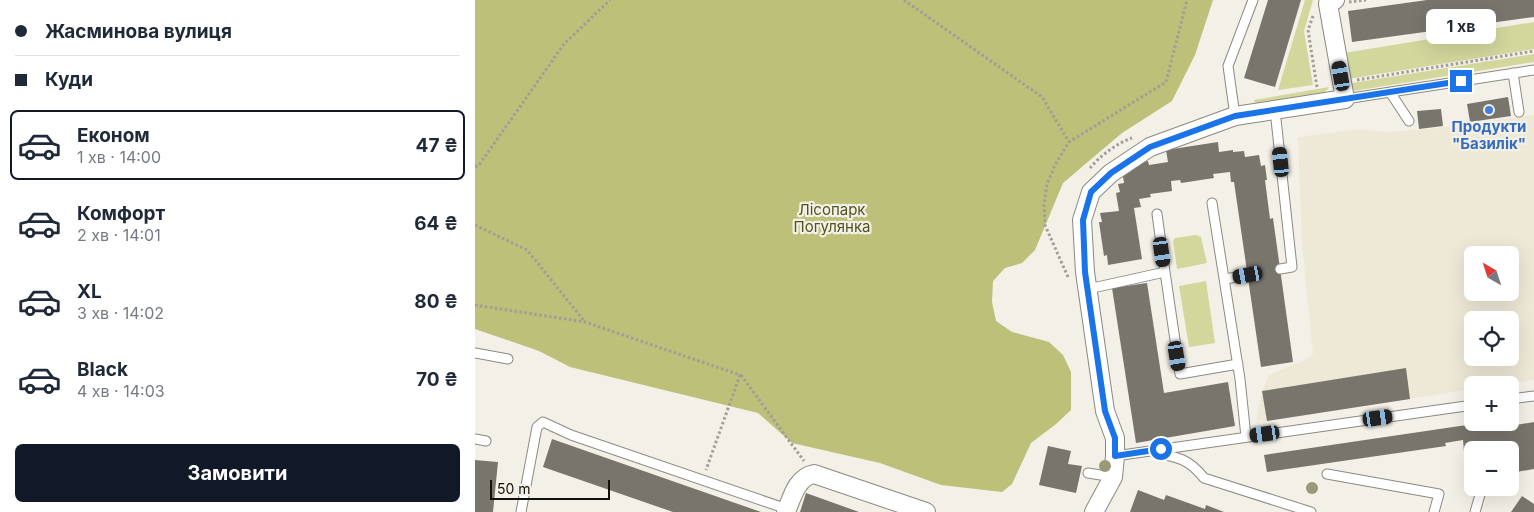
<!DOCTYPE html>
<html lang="uk">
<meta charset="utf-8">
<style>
body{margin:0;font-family:Inter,sans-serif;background:#f6f6f7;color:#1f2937;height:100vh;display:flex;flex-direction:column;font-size:19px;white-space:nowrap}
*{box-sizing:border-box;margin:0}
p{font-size:16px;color:#747a83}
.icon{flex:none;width:28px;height:28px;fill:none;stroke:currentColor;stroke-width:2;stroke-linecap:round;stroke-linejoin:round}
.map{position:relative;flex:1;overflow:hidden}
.sheet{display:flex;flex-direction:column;background:#fff;width:475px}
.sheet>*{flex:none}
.top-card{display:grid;align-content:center;height:110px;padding:0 15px;background:#fff}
.needle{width:32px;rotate:321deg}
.buttons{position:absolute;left:989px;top:246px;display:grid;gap:10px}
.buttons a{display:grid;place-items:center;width:55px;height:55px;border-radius:8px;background:#fff;box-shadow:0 5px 20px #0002;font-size:25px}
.scale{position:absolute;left:15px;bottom:12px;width:120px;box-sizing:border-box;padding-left:5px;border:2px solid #12100d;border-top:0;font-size:14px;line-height:18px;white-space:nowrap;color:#12100d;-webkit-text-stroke:4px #f3f0e7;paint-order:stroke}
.end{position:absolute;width:22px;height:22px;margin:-11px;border:6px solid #1a73e8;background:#fff;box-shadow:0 0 0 2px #fff}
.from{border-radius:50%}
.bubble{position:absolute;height:35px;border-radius:8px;background:#fff;box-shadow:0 5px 20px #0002;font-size:16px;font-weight:700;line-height:35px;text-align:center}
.car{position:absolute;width:15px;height:30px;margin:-15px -8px;border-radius:6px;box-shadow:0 0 4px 1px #0007;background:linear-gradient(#222 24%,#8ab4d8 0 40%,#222 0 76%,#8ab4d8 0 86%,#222 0)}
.top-card b{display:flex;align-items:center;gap:18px;height:48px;font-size:19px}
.top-card b+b{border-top:1px solid #e0e1e3}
.top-card i{width:12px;height:12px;background:#1f2937}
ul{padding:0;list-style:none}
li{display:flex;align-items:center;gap:15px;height:70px;margin:0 10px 8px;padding:0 5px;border:2px solid transparent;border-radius:8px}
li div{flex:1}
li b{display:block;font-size:19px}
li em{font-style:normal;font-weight:700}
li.active{border-color:#111827}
li>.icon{width:45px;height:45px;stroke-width:1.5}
.primary-button{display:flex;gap:10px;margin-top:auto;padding:10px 15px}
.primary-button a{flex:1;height:58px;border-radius:8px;background:#111827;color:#fff;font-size:20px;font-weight:700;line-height:58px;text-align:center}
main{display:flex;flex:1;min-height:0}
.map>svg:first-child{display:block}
</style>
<main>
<section class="sheet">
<div class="top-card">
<b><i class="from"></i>Жасминова вулиця</b>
<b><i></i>Куди</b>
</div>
<ul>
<li class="active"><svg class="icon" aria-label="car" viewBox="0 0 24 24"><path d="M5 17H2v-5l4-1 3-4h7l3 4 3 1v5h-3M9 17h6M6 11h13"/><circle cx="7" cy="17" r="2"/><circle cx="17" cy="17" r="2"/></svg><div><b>Економ</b><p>1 хв · 14:00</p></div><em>47 ₴</em></li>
<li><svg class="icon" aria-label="car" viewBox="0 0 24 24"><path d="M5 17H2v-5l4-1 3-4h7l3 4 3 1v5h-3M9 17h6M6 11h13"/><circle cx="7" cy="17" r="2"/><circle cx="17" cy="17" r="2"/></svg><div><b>Комфорт</b><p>2 хв · 14:01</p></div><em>64 ₴</em></li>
<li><svg class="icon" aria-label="car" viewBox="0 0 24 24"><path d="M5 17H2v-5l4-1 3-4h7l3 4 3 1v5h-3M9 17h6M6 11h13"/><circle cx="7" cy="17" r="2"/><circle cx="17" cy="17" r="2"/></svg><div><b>XL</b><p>3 хв · 14:02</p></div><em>80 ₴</em></li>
<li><svg class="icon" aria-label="car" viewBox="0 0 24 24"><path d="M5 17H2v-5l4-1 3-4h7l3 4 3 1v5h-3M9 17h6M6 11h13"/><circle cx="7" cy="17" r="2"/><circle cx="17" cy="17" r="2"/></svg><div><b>Black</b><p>4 хв · 14:03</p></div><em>70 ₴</em></li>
</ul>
<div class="primary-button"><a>Замовити</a></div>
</section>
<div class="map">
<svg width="1059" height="512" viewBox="0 0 1059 512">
<rect width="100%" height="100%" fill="#f3f0e7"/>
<path fill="#eee8d7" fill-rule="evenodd" d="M1059 115V380L1024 385H998L997 389 781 423 787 391 794 375 830 360 838 354 827 244 823 137 885 129 910 132 954 129ZM998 255H1035V292H998ZM998 320H1035V358H998Z"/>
<path fill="#d2d79c" d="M830 0H838L829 31 838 85 803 90Z
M1059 22V49L873 79 869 53Z
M1059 54V62L878 91 873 88 871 84Z
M854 87 847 96 781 107 779 100Z
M721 235 726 237 732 263 702 269 698 241 700 238Z
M731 281 740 343 714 347 704 286Z"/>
<path fill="#bcc078" d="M0 0H738L720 55 697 101 647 133 588 183 560 250 547 263 530 268 518 281 517 302 521 321 537 332 574 342 588 355 596 372V410L581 424 556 443 537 484 527 492 466 485 405 463 317 443 283 413 95 367 64 351 0 329Z"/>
<path fill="#78756d" d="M793 0H826L800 87 769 78Z
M952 0H1059V17L877 42 873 11Z
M1033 97 1036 116 995 122 992 104Z
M966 109 968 126 944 129 942 111Z
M743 142 744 152 758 150V152L769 151 770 157 784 155 786 166 790 165 792 180H790L795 219 798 218 818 362 786 367 759 182H756L755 172 738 174 739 178 706 183 705 180 696 181 697 191 675 194 676 197 664 199 666 207 659 208 667 259 633 265 632 255 629 256 624 222H627L625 213 644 211 641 193 645 192 643 184 649 183 647 169 655 164 673 161 674 165 693 162 691 150Z
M672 283 689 393 753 382 760 426 661 443 637 288Z
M931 368 935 399 792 421 787 391Z
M1012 422H1022L1023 428 1059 422V469L1035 473V450H998V463H990L988 440 970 443 971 446 792 472 789 455Z
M77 439 286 512H198L68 467Z
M573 446 596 451 593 464 607 466 601 493 564 485Z
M0 460 23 462 18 512H0Z
M663 490 689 500 691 495 730 509 731 505 749 512H655Z
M331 493 384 512H325Z
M1047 496 1059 504V512H1036Z"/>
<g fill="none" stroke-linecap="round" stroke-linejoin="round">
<defs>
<path id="lane" d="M1038 73 1044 112
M915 92 934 121
M870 99 1059 70
M800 110 817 267 805 269
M760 116 753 66 778 0
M737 203 765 379 771 437
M690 272 705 374 763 364
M750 279 773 275
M613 289 690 272 682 214
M0 353 33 359
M1035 399 1059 396
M0 439 11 441
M680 453C703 457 714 459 729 478L836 512
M640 456 998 405
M613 473 638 477
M852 474 964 494 959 512
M46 512 62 427 68 422 96 435 312 509
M1000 512 1007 488"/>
<path id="street" d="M311 512C317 497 322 477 339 474L451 512
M619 512 638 477 640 456V438L630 411 610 272 607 220 616 192 636 173 675 147 760 116 870 99 853 4 860 0"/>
</defs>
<use href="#lane" stroke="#8c8981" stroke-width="11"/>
<use href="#street" stroke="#8c8981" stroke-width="20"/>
<path stroke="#a09e97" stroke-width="3" stroke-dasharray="2.5 2.5" stroke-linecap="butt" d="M429 0 567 97 594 142
M874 2 891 0
M838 16 833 30 842 87
M882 80 1059 51
M0 167 4 165 89 44 135 0
M615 168C625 156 642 143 657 138
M0 225 52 250 110 322
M593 277 570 225 569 205 572 184 581 163 594 142 691 82 712 0
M0 305 110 322 265 375 231 470
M266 375 329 461"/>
<use href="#lane" stroke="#fff" stroke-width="9"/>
<use href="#street" stroke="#fff" stroke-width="18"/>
</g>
<g fill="#9a9a78">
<circle cx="630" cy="466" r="6"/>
<circle cx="837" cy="488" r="6"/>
</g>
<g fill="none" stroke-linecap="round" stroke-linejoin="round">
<path stroke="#1a73e8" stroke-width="6" d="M686 449 640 456V438L630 411 610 272 608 220 616 192 636 173 675 147 760 116 986 81"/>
</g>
<circle fill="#3f7fe0" stroke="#f3f0e7" stroke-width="2" cx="1014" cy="110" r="5"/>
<g text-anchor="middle" stroke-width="4.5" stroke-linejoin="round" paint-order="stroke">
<g font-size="15" font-weight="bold" fill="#366cbe" stroke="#f3f0e7">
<text x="1014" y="132">Продукти<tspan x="1014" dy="17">"Базилік"</tspan></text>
</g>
<g font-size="15" fill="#51541e" stroke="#f3f0e7">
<text x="357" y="215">Лісопарк<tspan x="357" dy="17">Погулянка</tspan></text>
</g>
</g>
</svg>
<div class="buttons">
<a><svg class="needle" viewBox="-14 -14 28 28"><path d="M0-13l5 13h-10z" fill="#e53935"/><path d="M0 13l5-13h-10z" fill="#747a83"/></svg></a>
<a><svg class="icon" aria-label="locate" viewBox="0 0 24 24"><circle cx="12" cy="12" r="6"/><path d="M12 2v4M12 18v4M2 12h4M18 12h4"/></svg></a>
<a>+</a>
<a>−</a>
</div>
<div class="scale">50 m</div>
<i class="end from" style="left:686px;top:449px"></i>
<i class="end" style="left:986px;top:81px"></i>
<div class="bubble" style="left:951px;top:9px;width:70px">1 хв</div>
<i class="car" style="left:866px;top:76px;rotate:350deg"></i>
<i class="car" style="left:806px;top:162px;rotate:354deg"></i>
<i class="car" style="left:687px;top:252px;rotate:172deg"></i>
<i class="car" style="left:773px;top:275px;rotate:260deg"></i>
<i class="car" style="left:702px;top:356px;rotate:171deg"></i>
<i class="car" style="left:903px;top:418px;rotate:82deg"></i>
<i class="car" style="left:790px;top:434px;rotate:262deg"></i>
</div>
</main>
